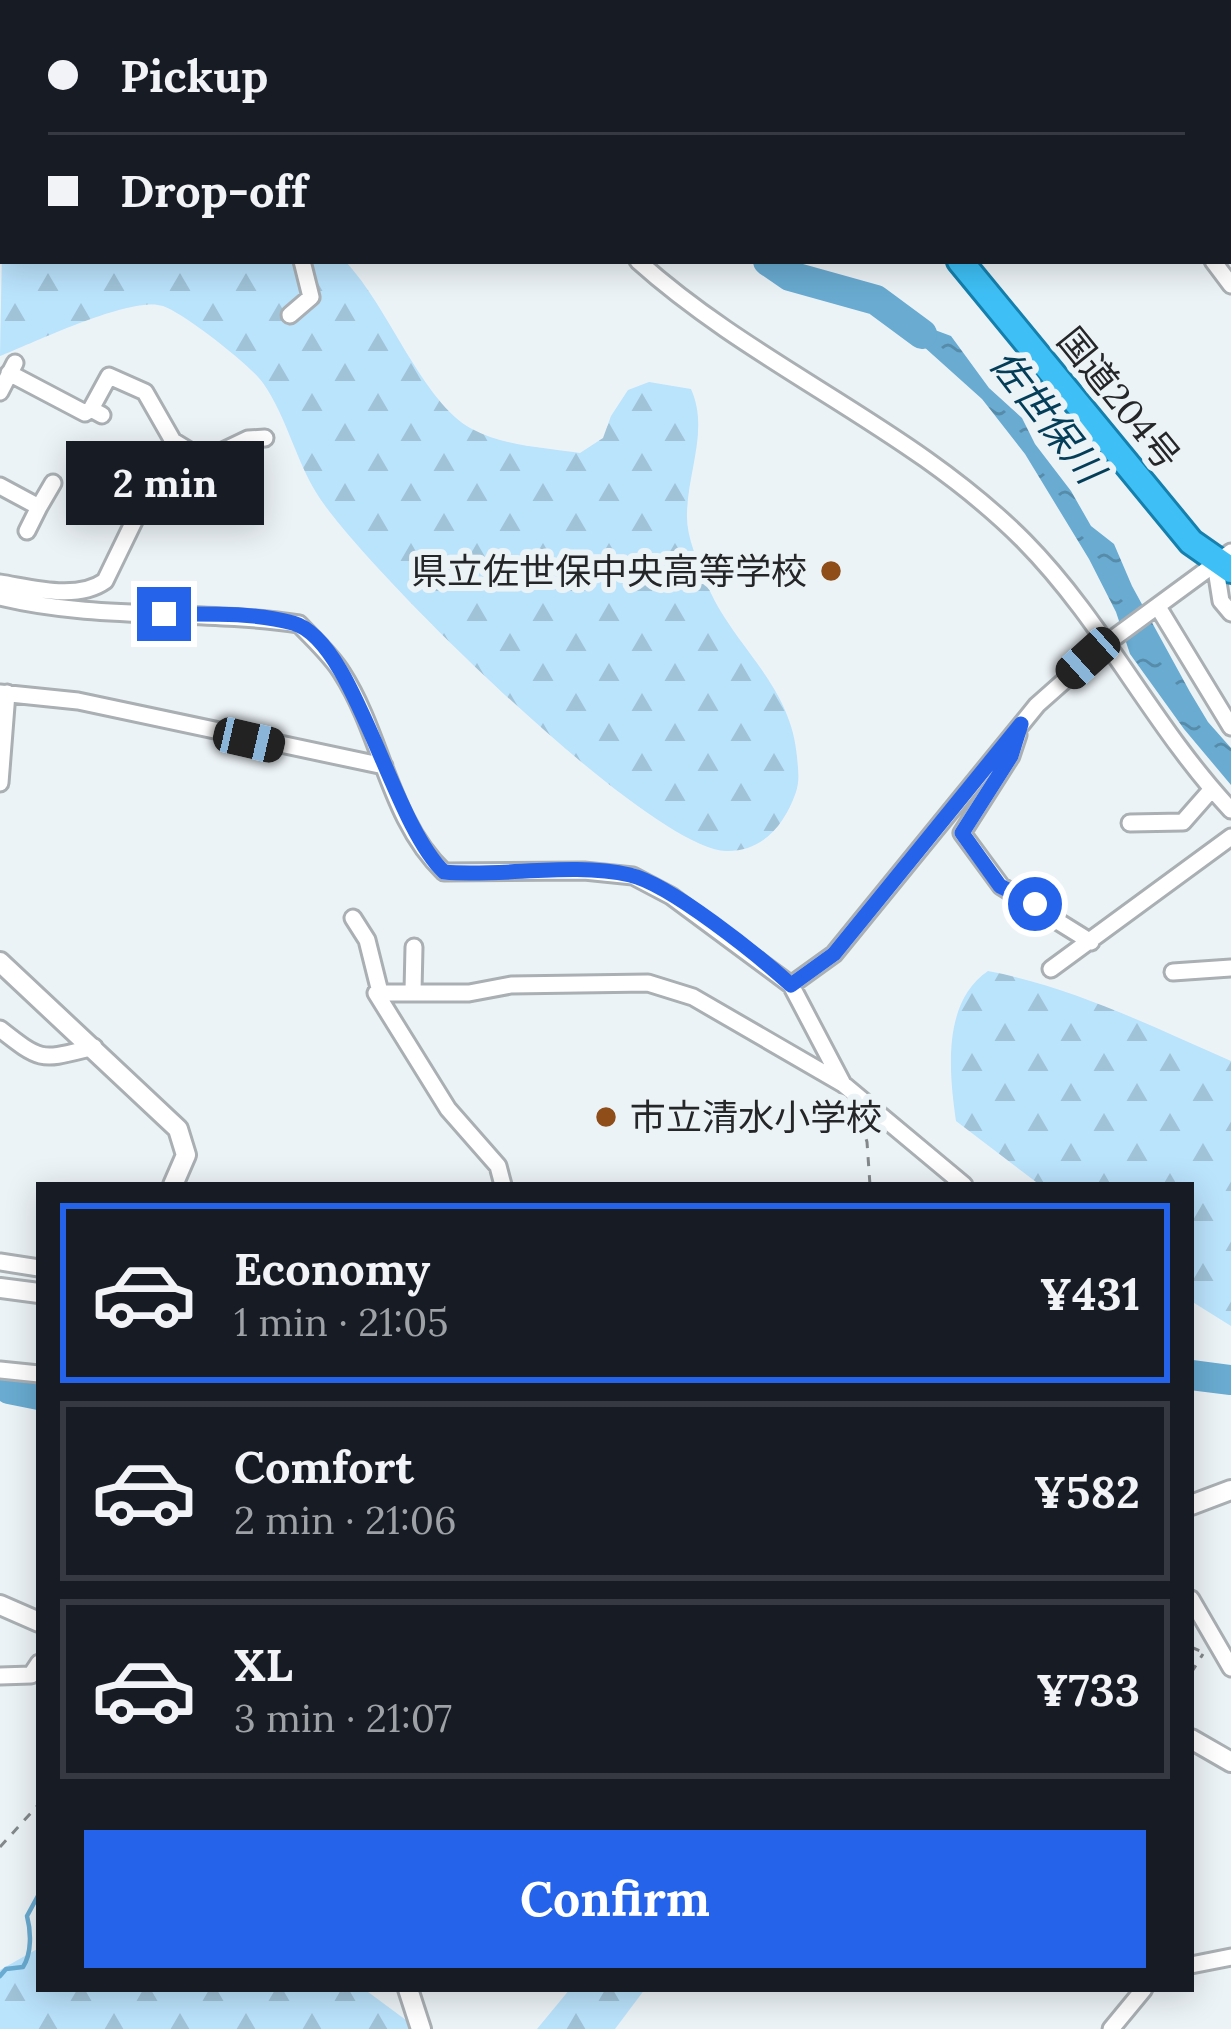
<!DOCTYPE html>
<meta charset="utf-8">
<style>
body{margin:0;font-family:Lora,"Noto Sans JP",serif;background:#242831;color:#f1f3f6;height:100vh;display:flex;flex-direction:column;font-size:45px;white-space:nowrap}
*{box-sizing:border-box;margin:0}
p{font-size:39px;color:#9ea1a6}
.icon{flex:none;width:66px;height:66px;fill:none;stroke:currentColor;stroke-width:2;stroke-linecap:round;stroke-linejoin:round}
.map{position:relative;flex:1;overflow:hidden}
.details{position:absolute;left:36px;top:1182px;width:1158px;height:810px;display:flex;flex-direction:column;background:#171b24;border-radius:0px;box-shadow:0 6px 30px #0003}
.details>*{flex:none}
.guide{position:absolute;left:0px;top:0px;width:1233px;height:264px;box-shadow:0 6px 30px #0003;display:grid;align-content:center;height:264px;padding:0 48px;background:#171b24}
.end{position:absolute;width:54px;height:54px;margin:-27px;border:15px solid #2563eb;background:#fff;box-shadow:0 0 0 6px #fff}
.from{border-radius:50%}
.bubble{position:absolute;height:84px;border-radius:0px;background:#171b24;box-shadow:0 6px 30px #0003;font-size:39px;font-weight:700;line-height:84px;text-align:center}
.car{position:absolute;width:36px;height:72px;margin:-36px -18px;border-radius:15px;box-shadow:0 0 9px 3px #0007;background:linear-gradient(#222 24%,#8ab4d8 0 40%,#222 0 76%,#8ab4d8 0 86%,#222 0)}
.guide b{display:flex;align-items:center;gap:42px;height:114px;font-size:45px}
.guide b+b{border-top:3px solid #363941}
.guide i{width:30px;height:30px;background:#f1f3f6}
ul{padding:21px 0 0;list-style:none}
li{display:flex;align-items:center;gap:36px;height:180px;margin:0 24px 18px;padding:0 24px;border:6px solid #363941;border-radius:0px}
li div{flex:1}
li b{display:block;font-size:45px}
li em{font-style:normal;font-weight:700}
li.selected{border-color:#2563eb}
li>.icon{width:108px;height:108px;stroke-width:1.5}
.cta{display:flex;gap:24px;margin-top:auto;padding:24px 48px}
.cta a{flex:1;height:138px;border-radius:0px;background:#2563eb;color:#fff;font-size:48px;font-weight:700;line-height:138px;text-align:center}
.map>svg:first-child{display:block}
</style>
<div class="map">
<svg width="1231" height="2029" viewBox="0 0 1231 2029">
<defs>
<pattern id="forest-firs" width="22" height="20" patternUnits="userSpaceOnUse" patternTransform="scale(3)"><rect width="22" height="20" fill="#bae3fc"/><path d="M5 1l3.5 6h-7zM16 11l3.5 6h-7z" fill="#a0c3d8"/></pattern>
<pattern id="water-ripples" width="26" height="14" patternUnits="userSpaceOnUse" patternTransform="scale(3)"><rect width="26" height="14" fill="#69abd1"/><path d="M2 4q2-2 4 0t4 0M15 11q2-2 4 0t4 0" fill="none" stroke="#568baa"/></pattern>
</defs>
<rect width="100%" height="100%" fill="#ecf3f7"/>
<path fill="url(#forest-firs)" d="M3 197V261H345C389 307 422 402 472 429 503 446 546 448 580 453L603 438 611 416 628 390 649 382 691 389C709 429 688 470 687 513 686 537 697 559 706 582 731 645 791 683 797 757 798 769 800 780 796 792 785 824 763 852 726 851 647 848 366 569 319 497 296 462 287 417 263 383 252 366 182 312 163 306 132 295 33 343 0 356Z
M988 971C1073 987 1153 1027 1231 1061V1326L1191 1301V1185H1040L956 1121C949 1072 942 1002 988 971Z
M39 1948V1989H364L410 2023 413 2029H0V1970Z
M570 1989H645L615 2029H537Z"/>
<path fill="url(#water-ripples)" d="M884 311 951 336 989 388 1022 418 1035 444 1071 491 1091 526 1114 544 1132 586 1190 692 1208 722 1231 748V785L1184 729 1130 654 1116 612 1089 559 1025 454 982 399Z"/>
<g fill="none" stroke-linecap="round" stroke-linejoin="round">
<path stroke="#69abd1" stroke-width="4.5" d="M0 1976 6 1969 23 1967C32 1953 31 1931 27 1916L39 1894"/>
<path stroke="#69abd1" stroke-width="30" d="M485 0 493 3
M652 3V0
M0 169 3 167
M768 261 790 276 876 300 922 334
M1191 1375 1231 1380
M0 1380 9 1389 39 1395"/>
<defs>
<path id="minor" d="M855 0 857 3
M1022 0 1025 3
M458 3 464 0
M2 71H3
M0 182 3 180
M638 261C757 368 911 427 1024 541 1104 622 1153 727 1231 810
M1213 261 1231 285
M290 315 311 297 302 261
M9 373 85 413 91 409 102 415
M0 392 15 363
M173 441 204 460 248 439 265 438
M0 486 39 507 27 531
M39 507 53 483
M1215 563 1221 601 1231 613
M0 583C32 588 77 601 105 581L173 441 145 392 109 376 91 409
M0 597C98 621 199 609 299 624 314 640 331 655 342 673 382 735 389 820 444 872L584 871 633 876 671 896 791 985 843 1084
M1158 607 1231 727
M0 693 78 701 384 766
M1018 735 1011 756 962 833 1001 886 1091 942
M0 783 7 693
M1130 823 1183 822 1212 789
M353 918 367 940 380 992
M1051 969 1231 837
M1173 972 1231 968
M791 985 834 954 1037 705 1107 643 1231 552
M413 991 414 947
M0 1029C43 1063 41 1060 94 1047
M503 1185 498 1166 448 1109 376 993H469L511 985 648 983 693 997 843 1084 964 1185
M0 1262 39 1268
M0 1370 39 1374
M1191 1599 1231 1668
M0 1676 31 1675 39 1663
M1191 1965 1231 1957
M1111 2029 1144 1989"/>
<path id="tertiary" d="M0 962 178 1129 186 1155 173 1185
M0 1288 39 1293
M1191 1505 1231 1490
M0 1605 39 1622
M1191 1739 1231 1762
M408 1989 421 2029"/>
<path id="trunk" d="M721 0 723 3
M960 261 1191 542 1231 570"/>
</defs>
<use href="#minor" stroke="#a9afb3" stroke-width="21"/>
<use href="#tertiary" stroke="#a9afb3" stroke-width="24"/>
<use href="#trunk" stroke="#1580ad" stroke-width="30"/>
<path stroke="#83888b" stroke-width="3" stroke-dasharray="9 9" stroke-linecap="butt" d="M861 1122 867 1142 870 1185
M1191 1647 1205 1653
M1191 1673 1203 1654
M0 1847 39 1804"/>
<use href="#minor" stroke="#fff" stroke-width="15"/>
<use href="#tertiary" stroke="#fff" stroke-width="18"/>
<use href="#trunk" stroke="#3ec0f6" stroke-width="24"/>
<path stroke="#7e8285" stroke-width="4.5" stroke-dasharray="6 12" stroke-linecap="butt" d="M920 0 923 3
M1230 206 1231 207"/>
</g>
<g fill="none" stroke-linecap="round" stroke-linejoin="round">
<path stroke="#2563eb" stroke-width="15" d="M164 614C206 614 252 612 293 623 355 640 391 822 444 872 504 877 572 862 630 875 670 884 759 956 791 985L834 954 1021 724 1011 756 962 833 1000 886 1035 904"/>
</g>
<g fill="#8f4e19" stroke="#ecf3f7" stroke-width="4.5">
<circle cx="831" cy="571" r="12"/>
<circle cx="606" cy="1117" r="12"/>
</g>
<g text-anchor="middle" stroke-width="12" stroke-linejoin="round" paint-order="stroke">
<g font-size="36" fill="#242628" stroke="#ecf3f7">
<text transform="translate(1119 398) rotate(51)" y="13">国道204号</text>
</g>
<g font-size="36" fill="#242628" stroke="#ecf3f7" text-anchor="end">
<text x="807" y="584">県立佐世保中央高等学校</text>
<text x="630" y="1130" text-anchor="start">市立清水小学校</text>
</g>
<g font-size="39" font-style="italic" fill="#033d57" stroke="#ecf3f7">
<text transform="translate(1047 416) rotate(52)" y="14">佐世保川</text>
</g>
</g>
</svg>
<i class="end from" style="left:1035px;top:904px"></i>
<i class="end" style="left:164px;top:614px"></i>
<div class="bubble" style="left:66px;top:441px;width:198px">2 min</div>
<i class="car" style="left:1088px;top:658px;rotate:228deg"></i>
<i class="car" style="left:249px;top:740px;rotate:103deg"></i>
<div class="guide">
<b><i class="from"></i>Pickup</b>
<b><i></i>Drop-off</b>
</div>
<section class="details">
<ul>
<li class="selected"><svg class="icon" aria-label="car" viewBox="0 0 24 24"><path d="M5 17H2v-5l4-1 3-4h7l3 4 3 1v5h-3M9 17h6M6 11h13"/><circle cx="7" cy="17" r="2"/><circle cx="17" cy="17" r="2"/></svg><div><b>Economy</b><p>1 min · 21:05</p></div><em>¥431</em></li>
<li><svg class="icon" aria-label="car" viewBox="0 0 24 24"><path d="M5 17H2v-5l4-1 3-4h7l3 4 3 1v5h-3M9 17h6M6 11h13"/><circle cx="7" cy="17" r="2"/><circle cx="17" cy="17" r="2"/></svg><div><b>Comfort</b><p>2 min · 21:06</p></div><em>¥582</em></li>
<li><svg class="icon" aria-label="car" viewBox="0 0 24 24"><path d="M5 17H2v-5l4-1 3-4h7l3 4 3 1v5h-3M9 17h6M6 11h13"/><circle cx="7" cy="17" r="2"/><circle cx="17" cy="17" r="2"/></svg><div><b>XL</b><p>3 min · 21:07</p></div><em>¥733</em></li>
</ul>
<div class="cta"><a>Confirm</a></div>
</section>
</div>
